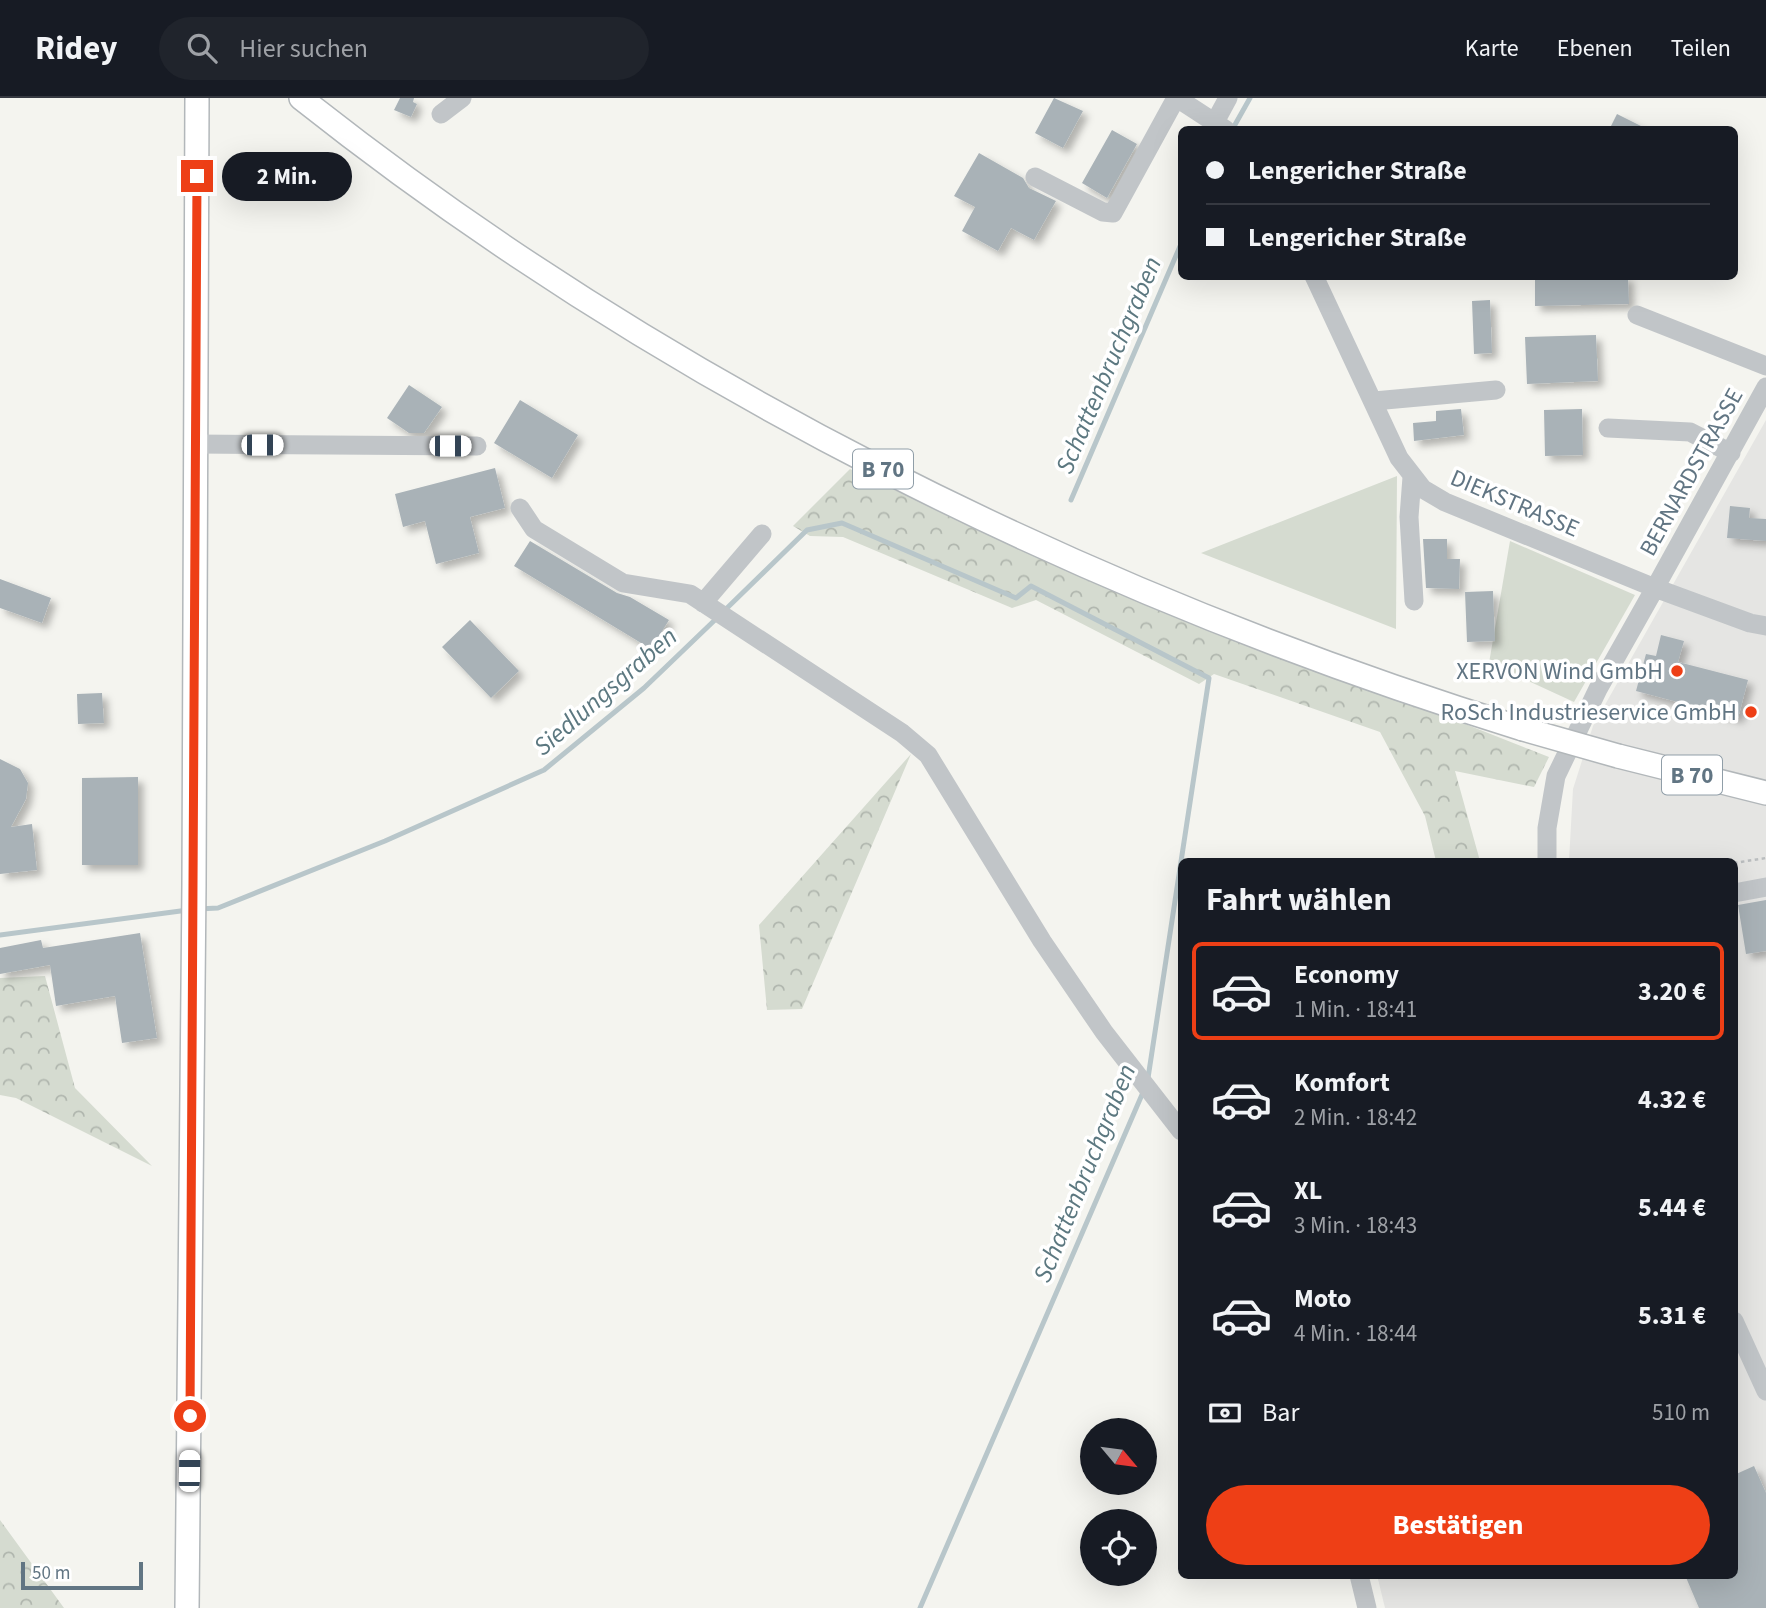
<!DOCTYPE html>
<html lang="de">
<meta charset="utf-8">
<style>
body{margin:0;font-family:"Source Sans 3",sans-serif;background:#20242c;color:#f1f3f6;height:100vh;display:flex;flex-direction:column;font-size:26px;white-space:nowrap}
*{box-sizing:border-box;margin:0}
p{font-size:23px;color:#9ea1a6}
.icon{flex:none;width:38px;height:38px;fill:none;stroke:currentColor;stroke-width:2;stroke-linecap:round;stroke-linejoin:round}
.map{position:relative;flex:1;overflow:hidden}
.drawer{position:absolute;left:1178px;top:760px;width:560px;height:721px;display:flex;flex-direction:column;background:#171b24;border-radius:10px;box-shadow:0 7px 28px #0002}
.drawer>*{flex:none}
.hud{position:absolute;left:1178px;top:28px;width:560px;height:154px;border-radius:10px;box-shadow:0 7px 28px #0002;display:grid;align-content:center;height:154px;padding:0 28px;background:#171b24}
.needle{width:46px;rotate:119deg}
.buttons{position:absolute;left:1080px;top:1320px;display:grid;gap:14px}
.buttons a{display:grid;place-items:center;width:77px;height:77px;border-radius:50%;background:#171b24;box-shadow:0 7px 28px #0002;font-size:35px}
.scale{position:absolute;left:21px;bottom:18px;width:122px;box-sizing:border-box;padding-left:7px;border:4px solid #617583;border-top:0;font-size:19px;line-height:24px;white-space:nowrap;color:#617583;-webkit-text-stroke:5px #fff;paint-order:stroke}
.end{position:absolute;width:32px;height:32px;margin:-16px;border:9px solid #ee3f16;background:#fff;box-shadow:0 0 0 4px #fff}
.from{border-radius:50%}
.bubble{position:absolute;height:49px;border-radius:24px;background:#171b24;box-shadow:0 7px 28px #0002;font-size:23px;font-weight:700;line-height:49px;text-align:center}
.car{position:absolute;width:21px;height:42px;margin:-21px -10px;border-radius:9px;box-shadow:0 0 5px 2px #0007;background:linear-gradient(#fff 24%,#345 0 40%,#fff 0 76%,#345 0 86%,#fff 0)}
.hud b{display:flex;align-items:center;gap:24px;height:66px;font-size:26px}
.hud b+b{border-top:2px solid #363941}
.hud i{width:18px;height:18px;background:#f1f3f6}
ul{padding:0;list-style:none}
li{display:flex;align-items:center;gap:21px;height:98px;margin:0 14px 10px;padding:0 14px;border:4px solid transparent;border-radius:10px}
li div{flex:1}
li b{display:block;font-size:26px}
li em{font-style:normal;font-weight:700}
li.active{border-color:#ee3f16}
li>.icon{width:63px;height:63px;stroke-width:1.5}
h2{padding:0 28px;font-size:32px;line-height:84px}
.pay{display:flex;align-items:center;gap:18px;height:77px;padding:0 28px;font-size:26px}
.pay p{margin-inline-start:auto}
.action{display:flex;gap:14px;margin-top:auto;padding:14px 28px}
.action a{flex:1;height:80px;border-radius:42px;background:#ee3f16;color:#fff;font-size:28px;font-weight:700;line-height:80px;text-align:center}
header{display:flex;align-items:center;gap:42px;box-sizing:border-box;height:98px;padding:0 35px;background:#171b24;border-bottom:2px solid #363941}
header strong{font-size:33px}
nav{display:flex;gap:38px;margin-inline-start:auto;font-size:24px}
.search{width:490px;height:63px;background:#20242c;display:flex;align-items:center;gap:18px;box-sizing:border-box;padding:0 24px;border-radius:38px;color:#9ea1a6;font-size:26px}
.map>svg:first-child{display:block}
</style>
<header>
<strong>Ridey</strong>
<div class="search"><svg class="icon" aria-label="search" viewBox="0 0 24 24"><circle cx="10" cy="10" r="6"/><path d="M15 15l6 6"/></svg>Hier suchen</div>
<nav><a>Karte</a><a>Ebenen</a><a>Teilen</a></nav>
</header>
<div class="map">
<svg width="1766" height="1510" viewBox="0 0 1766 1510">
<defs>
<pattern id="forest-crowns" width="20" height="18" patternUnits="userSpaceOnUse" patternTransform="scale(1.75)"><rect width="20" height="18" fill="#d5dbd0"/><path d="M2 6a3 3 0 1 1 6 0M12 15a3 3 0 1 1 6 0" fill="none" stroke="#b0b6ae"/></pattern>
<filter id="shadow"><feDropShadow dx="5.5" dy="5.5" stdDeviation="3.5" flood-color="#0004"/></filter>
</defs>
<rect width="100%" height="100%" fill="#f4f4ef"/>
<path fill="#e5e5e3" d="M1766 322V1510H1385L1377 1477H1734V763H1569L1573 691 1593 628Z"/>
<path fill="#d5dbd0" d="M1397 378 1396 531 1201 455Z
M1510 443 1635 497 1574 604 1489 565Z"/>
<path fill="url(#forest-crowns)" d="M850 371 1026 453 1549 659 1534 689 1455 673 1480 763H1436L1425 718 1380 634 1214 576 1199 586 1036 502 1012 510 843 439 810 438 793 428Z
M911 656 802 911 767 912 759 827Z
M45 878 75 990 152 1068 16 1000 0 997V880Z
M0 1422 64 1510H0Z"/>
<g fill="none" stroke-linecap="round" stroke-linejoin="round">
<path stroke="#b8c6ca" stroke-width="5" d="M1232 32 1250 0
M1071 402 1181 146
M725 512 807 432 842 425 1016 500 1031 488 1209 580 1148 980
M198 811 218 810 385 743 544 672 644 590 718 519
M0 837 188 812
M920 1510 1144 992"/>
</g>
<path fill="#a9b2b7" filter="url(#shadow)" d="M400 0H414L413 4 417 6 411 19 394 12Z
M1054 0 1083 13 1063 50 1035 35Z
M1617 16 1649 32H1609Z
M1112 32 1137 46 1107 100 1082 85Z
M979 55 1023 80 1029 90 1056 103 1034 142 1011 130 998 153 962 133 975 109 954 98Z
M1535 178H1628L1629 206 1535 208Z
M1490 202 1492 255 1474 256 1472 203Z
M1596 237 1598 283 1527 286 1525 239Z
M409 287 442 309 424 335H409L387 320Z
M520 302 578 337 552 380 494 345Z
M1461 311 1464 337 1414 343 1413 325 1436 323V313Z
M1582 311 1583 357 1545 358 1544 312Z
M495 370 505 410 470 419 479 455 436 466 425 423 403 429 395 396Z
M1730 408 1750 410 1749 420 1766 421V443L1727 440Z
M1423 441H1447V461H1460L1459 491 1426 490Z
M530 443 617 495 630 499 669 522 651 551 514 468Z
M0 481 51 500 42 525 0 510Z
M1493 493 1495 543 1467 544 1465 494Z
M470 522 519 573 491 600 442 549Z
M1661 537 1684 543 1678 564 1748 582 1738 620 1636 593 1646 556 1656 558Z
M102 595 104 625 78 626 77 596Z
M0 661 20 671 28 685 26 701 11 729 32 726 37 772 0 776Z
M138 679V767H82V680Z
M1766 802V853L1746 856 1738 807Z
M140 835 157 940 122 945 115 898 56 908 50 867 0 876V850L41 842 43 850Z
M1754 1368 1766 1395V1510H1699L1685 1477H1734V1377Z"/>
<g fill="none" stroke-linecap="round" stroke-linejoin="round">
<defs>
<path id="major" d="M301 0C659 284 1086 496 1523 631
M1618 658 1766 695
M187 1510 194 787 197 0"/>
</defs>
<use href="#major" stroke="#b2b7ba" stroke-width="26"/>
<path stroke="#babdbf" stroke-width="2.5" stroke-dasharray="3.5 3.5" stroke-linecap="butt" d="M1734 765 1766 760"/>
<path stroke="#c1c5c8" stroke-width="19" d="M1177 0 1226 32
M441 16 462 0
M1215 24 1228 0
M1035 79 1103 114 1113 115 1176 0
M1314 178 1399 360 1423 391 1445 404 1655 490 1598 591 1556 678 1547 730V763
M1637 217 1766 268
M1766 289 1655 490 1750 525 1766 528
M1374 303 1496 292
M1608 330 1690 334 1731 355
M195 346 477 348
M1412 379 1409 419 1414 503
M520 410 534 431 623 485 690 496 902 635 928 657 1042 843 1104 934 1181 1033
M703 505 762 436
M1734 795 1766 789
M1734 1223 1766 1293
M1359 1477 1367 1510"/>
<use href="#major" stroke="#fff" stroke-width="23"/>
<defs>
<path id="major-bridge" d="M1523 631 1618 658"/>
</defs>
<use href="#major-bridge" stroke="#b2b7ba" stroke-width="26" stroke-linecap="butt"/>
<use href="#major-bridge" stroke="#fff" stroke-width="23"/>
</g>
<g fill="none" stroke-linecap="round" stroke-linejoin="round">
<path stroke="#ee3f16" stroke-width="9" d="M190 1318 197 78"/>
</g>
<g fill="#ee3f16" stroke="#fff" stroke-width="2.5">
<circle cx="1677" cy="573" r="7"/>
<circle cx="1751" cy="614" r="7"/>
</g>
<g text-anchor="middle" stroke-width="7" stroke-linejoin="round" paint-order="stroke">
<g fill="#fff" stroke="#909ea8" stroke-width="2">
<rect x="853" y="351.5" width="60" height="39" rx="5"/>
<rect x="1662" y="657.5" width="60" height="39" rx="5"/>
</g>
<g font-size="23" font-weight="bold" fill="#617583">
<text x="883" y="379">B 70</text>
<text x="1692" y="685">B 70</text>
</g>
<g font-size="24" fill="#617583" stroke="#fff">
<text transform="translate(1691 374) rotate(-61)" y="8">BERNARDSTRASSE</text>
<text transform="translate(1515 405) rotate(23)" y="8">DIEKSTRASSE</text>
</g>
<g font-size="24" fill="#617583" stroke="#fff" text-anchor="end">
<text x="1663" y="581">XERVON Wind GmbH</text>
<text x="1737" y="622">RoSch Industrieservice GmbH</text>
</g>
<g font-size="26" font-style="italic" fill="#5c7880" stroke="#fff">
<text transform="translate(1108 267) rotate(-67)" y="9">Schattenbruchgraben</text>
<text transform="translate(605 593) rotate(-41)" y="9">Siedlungsgraben</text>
<text transform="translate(1084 1075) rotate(-68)" y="9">Schattenbruchgraben</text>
</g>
</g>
</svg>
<div class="buttons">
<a><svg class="needle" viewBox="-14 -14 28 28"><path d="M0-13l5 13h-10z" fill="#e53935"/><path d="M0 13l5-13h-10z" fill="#9ea1a6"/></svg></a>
<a><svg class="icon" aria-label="locate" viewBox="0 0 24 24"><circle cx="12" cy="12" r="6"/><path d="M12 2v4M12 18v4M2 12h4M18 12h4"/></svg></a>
</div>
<div class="scale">50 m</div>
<i class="end from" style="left:190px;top:1318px"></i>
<i class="end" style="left:197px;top:78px"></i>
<div class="bubble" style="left:222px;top:54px;width:130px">2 Min.</div>
<i class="car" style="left:262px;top:347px;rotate:90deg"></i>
<i class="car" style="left:450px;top:348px;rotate:90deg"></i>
<i class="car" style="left:189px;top:1373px;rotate:1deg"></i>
<div class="hud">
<b><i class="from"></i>Lengericher Straße</b>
<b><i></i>Lengericher Straße</b>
</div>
<section class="drawer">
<h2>Fahrt wählen</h2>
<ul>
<li class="active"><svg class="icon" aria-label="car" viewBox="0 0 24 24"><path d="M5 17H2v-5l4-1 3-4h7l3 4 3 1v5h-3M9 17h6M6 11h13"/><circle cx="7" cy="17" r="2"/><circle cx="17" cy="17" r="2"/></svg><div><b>Economy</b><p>1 Min. · 18:41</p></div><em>3.20 €</em></li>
<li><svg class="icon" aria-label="car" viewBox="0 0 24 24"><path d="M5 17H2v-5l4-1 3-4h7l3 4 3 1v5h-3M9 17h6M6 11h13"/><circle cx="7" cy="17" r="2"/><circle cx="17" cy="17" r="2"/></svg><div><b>Komfort</b><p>2 Min. · 18:42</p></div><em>4.32 €</em></li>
<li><svg class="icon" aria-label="car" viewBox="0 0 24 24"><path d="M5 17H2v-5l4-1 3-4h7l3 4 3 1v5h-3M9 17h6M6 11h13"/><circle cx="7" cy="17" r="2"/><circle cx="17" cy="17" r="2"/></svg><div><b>XL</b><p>3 Min. · 18:43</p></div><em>5.44 €</em></li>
<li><svg class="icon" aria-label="car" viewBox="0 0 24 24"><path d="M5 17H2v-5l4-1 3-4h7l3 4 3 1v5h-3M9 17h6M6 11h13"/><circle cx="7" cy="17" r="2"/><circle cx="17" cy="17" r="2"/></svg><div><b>Moto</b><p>4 Min. · 18:44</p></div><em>5.31 €</em></li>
</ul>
<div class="pay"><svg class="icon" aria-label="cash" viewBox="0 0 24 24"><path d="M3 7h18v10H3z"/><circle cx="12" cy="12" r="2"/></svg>Bar<p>510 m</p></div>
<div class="action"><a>Bestätigen</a></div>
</section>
</div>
